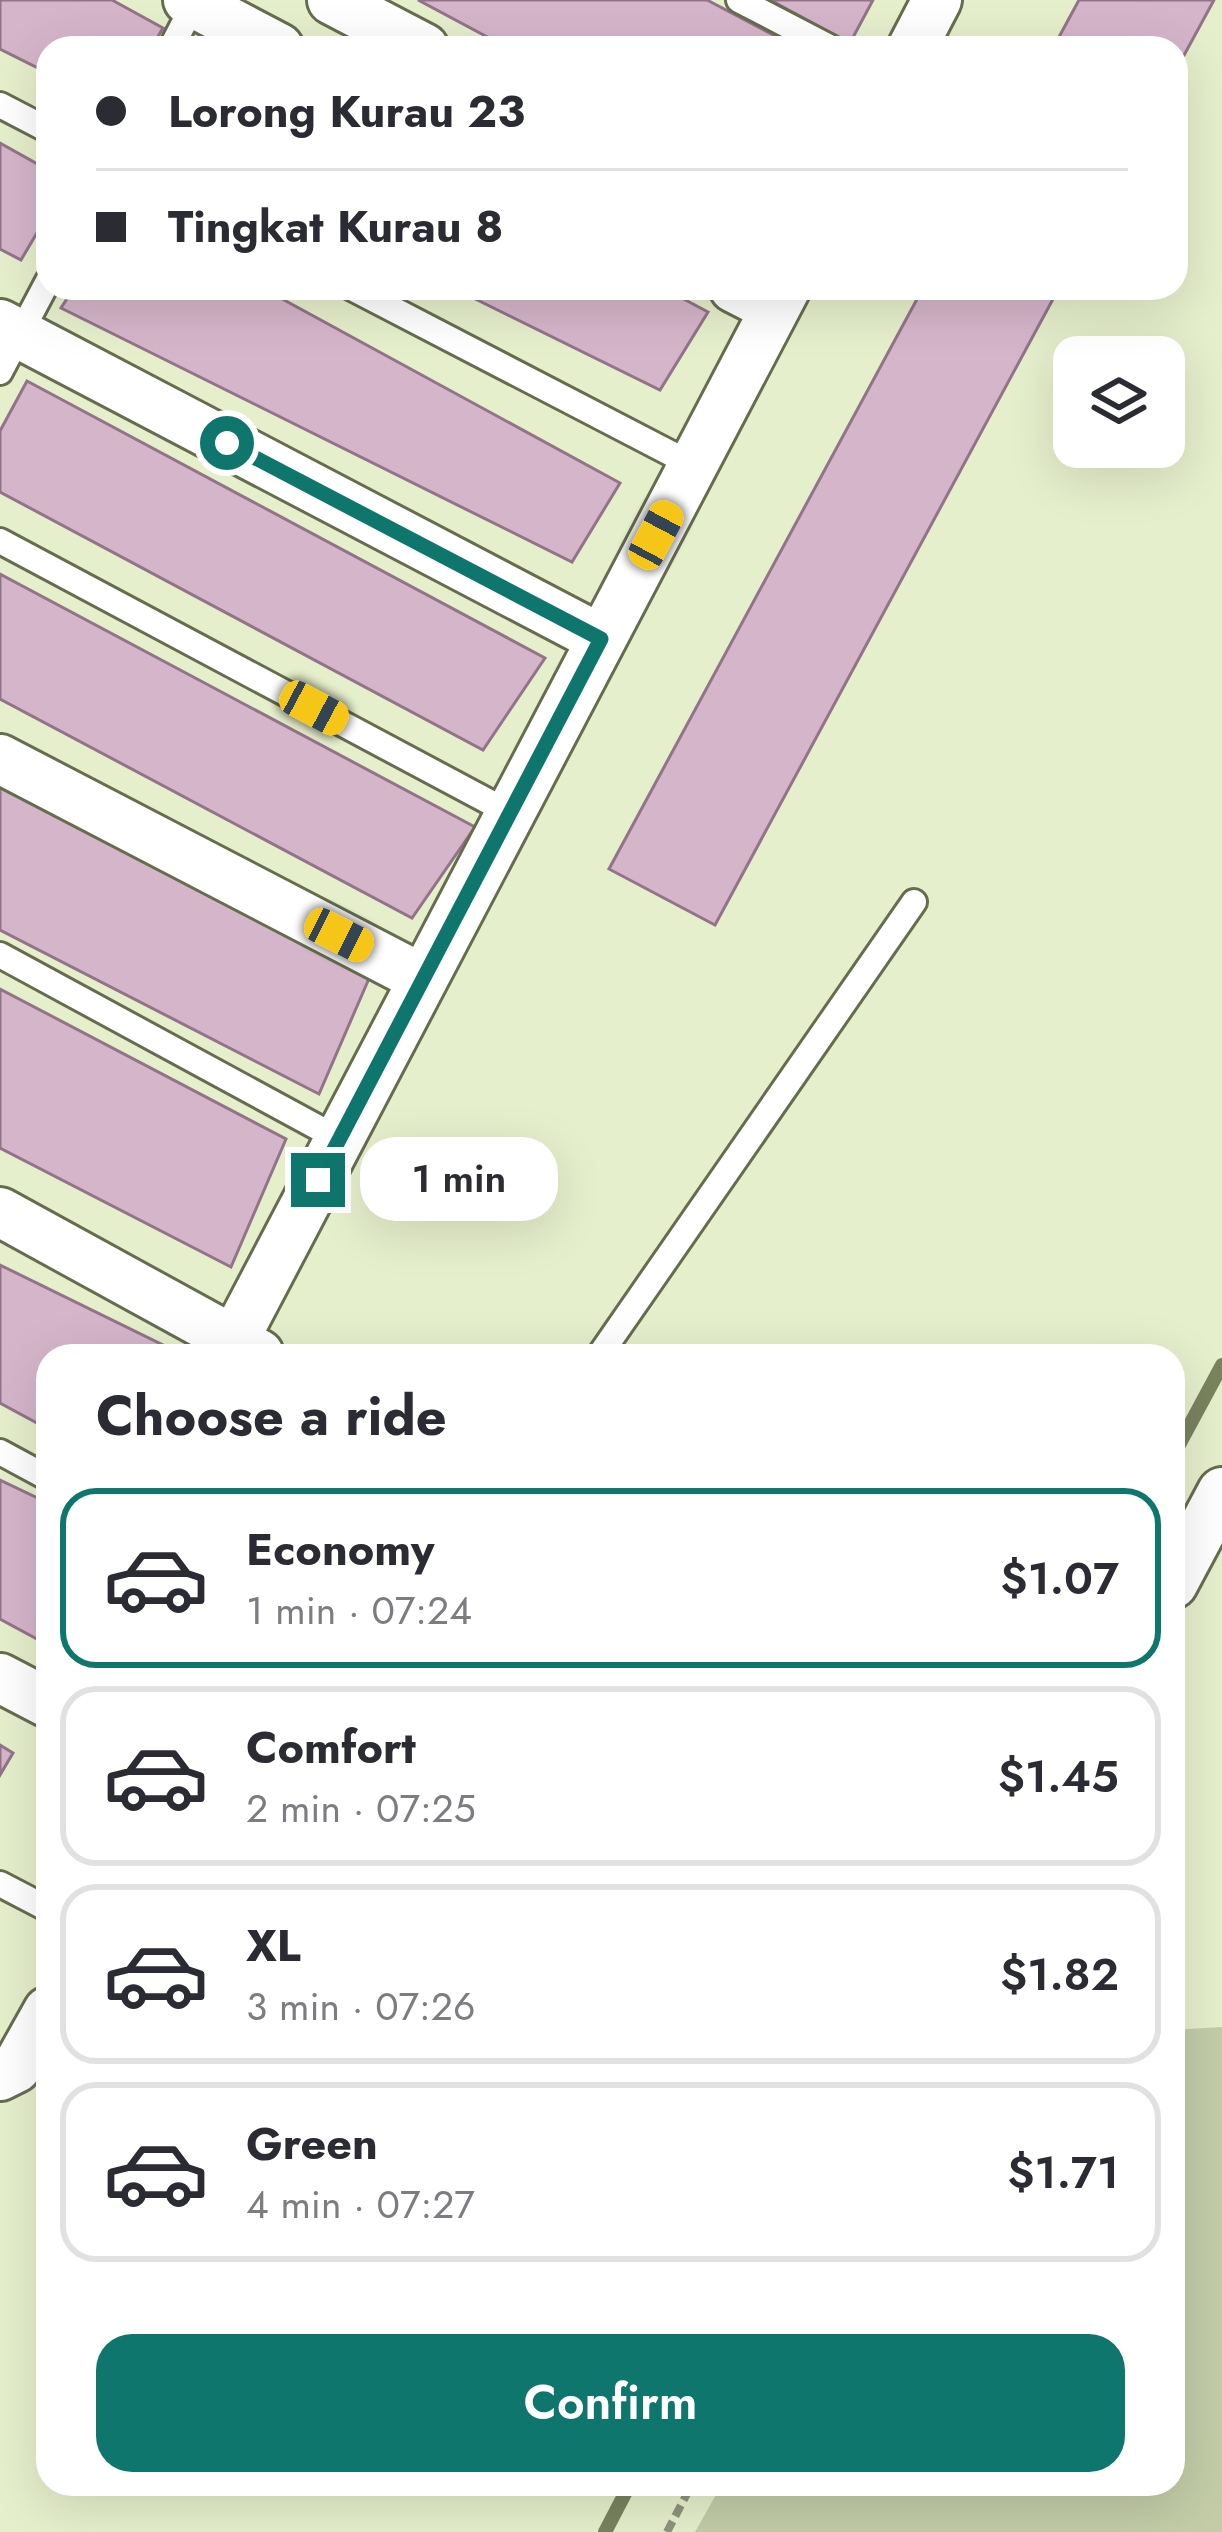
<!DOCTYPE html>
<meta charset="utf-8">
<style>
body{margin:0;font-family:Jost,sans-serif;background:#f7f7f7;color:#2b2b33;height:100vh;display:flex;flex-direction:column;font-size:45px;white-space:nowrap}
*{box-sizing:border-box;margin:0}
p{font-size:39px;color:#7c7c81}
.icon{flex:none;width:66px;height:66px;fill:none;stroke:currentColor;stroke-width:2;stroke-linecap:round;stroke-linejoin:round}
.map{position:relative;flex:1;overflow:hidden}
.panel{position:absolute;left:36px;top:1344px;width:1149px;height:1152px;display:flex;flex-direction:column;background:#fff;border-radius:36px;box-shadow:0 12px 48px #0002}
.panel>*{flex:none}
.hud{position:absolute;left:36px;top:36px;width:1152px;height:264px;border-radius:36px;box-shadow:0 12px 48px #0002;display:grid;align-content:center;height:264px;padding:0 60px;background:#fff}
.controls{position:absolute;left:1053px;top:336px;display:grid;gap:24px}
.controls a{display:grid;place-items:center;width:132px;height:132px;border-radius:24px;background:#fff;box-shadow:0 12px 48px #0002;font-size:60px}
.end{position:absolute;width:54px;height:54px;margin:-27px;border:15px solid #0f766e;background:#fff;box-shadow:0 0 0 6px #fff}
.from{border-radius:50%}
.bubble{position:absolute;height:84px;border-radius:36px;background:#fff;box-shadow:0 12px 48px #0002;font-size:39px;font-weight:600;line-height:84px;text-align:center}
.car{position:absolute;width:36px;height:72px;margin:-36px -18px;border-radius:15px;box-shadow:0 0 9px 3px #0007;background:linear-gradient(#f5c518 24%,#345 0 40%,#f5c518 0 76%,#345 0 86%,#f5c518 0)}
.hud b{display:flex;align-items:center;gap:42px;height:114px;font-size:45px}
.hud b+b{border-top:3px solid #e1e1e2}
.hud i{width:30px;height:30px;background:#2b2b33}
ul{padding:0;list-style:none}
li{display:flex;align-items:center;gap:36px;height:180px;margin:0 24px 18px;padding:0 36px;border:6px solid #e1e1e2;border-radius:36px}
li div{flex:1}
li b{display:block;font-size:45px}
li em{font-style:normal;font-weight:600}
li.current{border-color:#0f766e}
li>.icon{width:108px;height:108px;stroke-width:1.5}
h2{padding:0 60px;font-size:54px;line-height:144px}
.button{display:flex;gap:24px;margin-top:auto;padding:24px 60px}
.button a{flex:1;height:138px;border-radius:36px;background:#0f766e;color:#fff;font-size:48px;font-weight:600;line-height:138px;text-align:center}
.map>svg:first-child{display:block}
</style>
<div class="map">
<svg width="1222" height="2532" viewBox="0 0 1222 2532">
<rect width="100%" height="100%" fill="#e6efcc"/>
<path fill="#c3cca7" d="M1222 2027V2532H695L722 2484H1173V2030Z"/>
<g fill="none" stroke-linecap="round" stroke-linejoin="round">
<path stroke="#7a835e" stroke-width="14" d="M1173 1456 1222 1365
M605 2532 630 2484"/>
</g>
<path fill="#d5b5ca" stroke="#927488" stroke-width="3" d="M0 0H112L163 28 151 48H48V73L0 49Z
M418 0H707L798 48H508Z
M770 0H873L850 43Z
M1079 0H1214L1176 70V48H1053Z
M0 143 48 170V214L21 260 0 249Z
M74 288H262L620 483 572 562 61 308Z
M453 288H663L708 312 660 390Z
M923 288H1059L715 925 609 869Z
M27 381 545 658 483 750 0 492V431Z
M0 574 475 827 412 918 0 699Z
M0 770 374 967 319 1094 0 930Z
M0 989 286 1139 231 1267 0 1148Z
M0 1265 171 1349 167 1356H48V1429L0 1403Z
M0 1480 48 1503V1645L0 1619Z
M0 1745 13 1753 0 1775Z"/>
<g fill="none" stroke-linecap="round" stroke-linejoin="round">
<defs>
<path id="lane" d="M739 0 831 48
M171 48 196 0
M0 105 48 130
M352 288 693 465
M0 372 48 281
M0 541 510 813
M0 955 339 1139
M599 1356 914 902
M0 1452 48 1478
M0 1884 48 1909"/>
<path id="street" d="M188 0 279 48
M332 0 424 48
M912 48 937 0
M734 288 775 309
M0 324 601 639
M0 759 423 979
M0 1212 259 1354
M234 1340 786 288
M1173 1584 1222 1492
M0 1678 48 1703
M0 2076 16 2068 48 2011"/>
</defs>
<use href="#lane" stroke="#666d4f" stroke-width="30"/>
<use href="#street" stroke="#666d4f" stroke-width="54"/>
<path stroke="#8e947b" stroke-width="8" stroke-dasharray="12 6" stroke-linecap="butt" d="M667 2532 692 2484"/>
<use href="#lane" stroke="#fff" stroke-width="24"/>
<use href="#street" stroke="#fff" stroke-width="48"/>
</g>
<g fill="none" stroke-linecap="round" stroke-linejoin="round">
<path stroke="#0f766e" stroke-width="15" d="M227 443 601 639 318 1180"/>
</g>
</svg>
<div class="controls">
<a><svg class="icon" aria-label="layers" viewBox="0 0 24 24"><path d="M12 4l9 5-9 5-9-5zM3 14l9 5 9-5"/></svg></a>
</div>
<i class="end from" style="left:227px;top:443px"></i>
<i class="end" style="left:318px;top:1180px"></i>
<div class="bubble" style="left:360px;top:1137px;width:198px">1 min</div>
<i class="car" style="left:656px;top:535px;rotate:28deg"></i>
<i class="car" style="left:314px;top:708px;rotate:118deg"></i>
<i class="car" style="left:339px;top:935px;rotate:117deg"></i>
<div class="hud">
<b><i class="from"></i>Lorong Kurau 23</b>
<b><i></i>Tingkat Kurau 8</b>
</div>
<section class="panel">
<h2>Choose a ride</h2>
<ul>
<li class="current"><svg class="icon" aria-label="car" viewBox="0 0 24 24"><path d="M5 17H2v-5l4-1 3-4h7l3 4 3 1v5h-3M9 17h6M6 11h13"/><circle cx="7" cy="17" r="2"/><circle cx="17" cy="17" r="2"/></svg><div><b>Economy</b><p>1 min · 07:24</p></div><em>$1.07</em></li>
<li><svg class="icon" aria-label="car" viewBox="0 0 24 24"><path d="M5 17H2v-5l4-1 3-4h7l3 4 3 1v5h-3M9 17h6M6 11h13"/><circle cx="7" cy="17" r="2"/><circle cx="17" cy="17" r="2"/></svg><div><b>Comfort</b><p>2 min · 07:25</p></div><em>$1.45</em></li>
<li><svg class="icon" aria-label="car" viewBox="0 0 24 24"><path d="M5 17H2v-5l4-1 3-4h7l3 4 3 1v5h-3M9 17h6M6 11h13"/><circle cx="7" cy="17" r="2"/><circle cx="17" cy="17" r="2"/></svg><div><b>XL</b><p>3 min · 07:26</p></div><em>$1.82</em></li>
<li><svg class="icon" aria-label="car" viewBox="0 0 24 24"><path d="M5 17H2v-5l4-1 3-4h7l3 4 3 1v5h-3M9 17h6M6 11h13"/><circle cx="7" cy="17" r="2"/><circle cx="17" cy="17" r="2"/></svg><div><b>Green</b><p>4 min · 07:27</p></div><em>$1.71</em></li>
</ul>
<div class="button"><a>Confirm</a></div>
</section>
</div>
